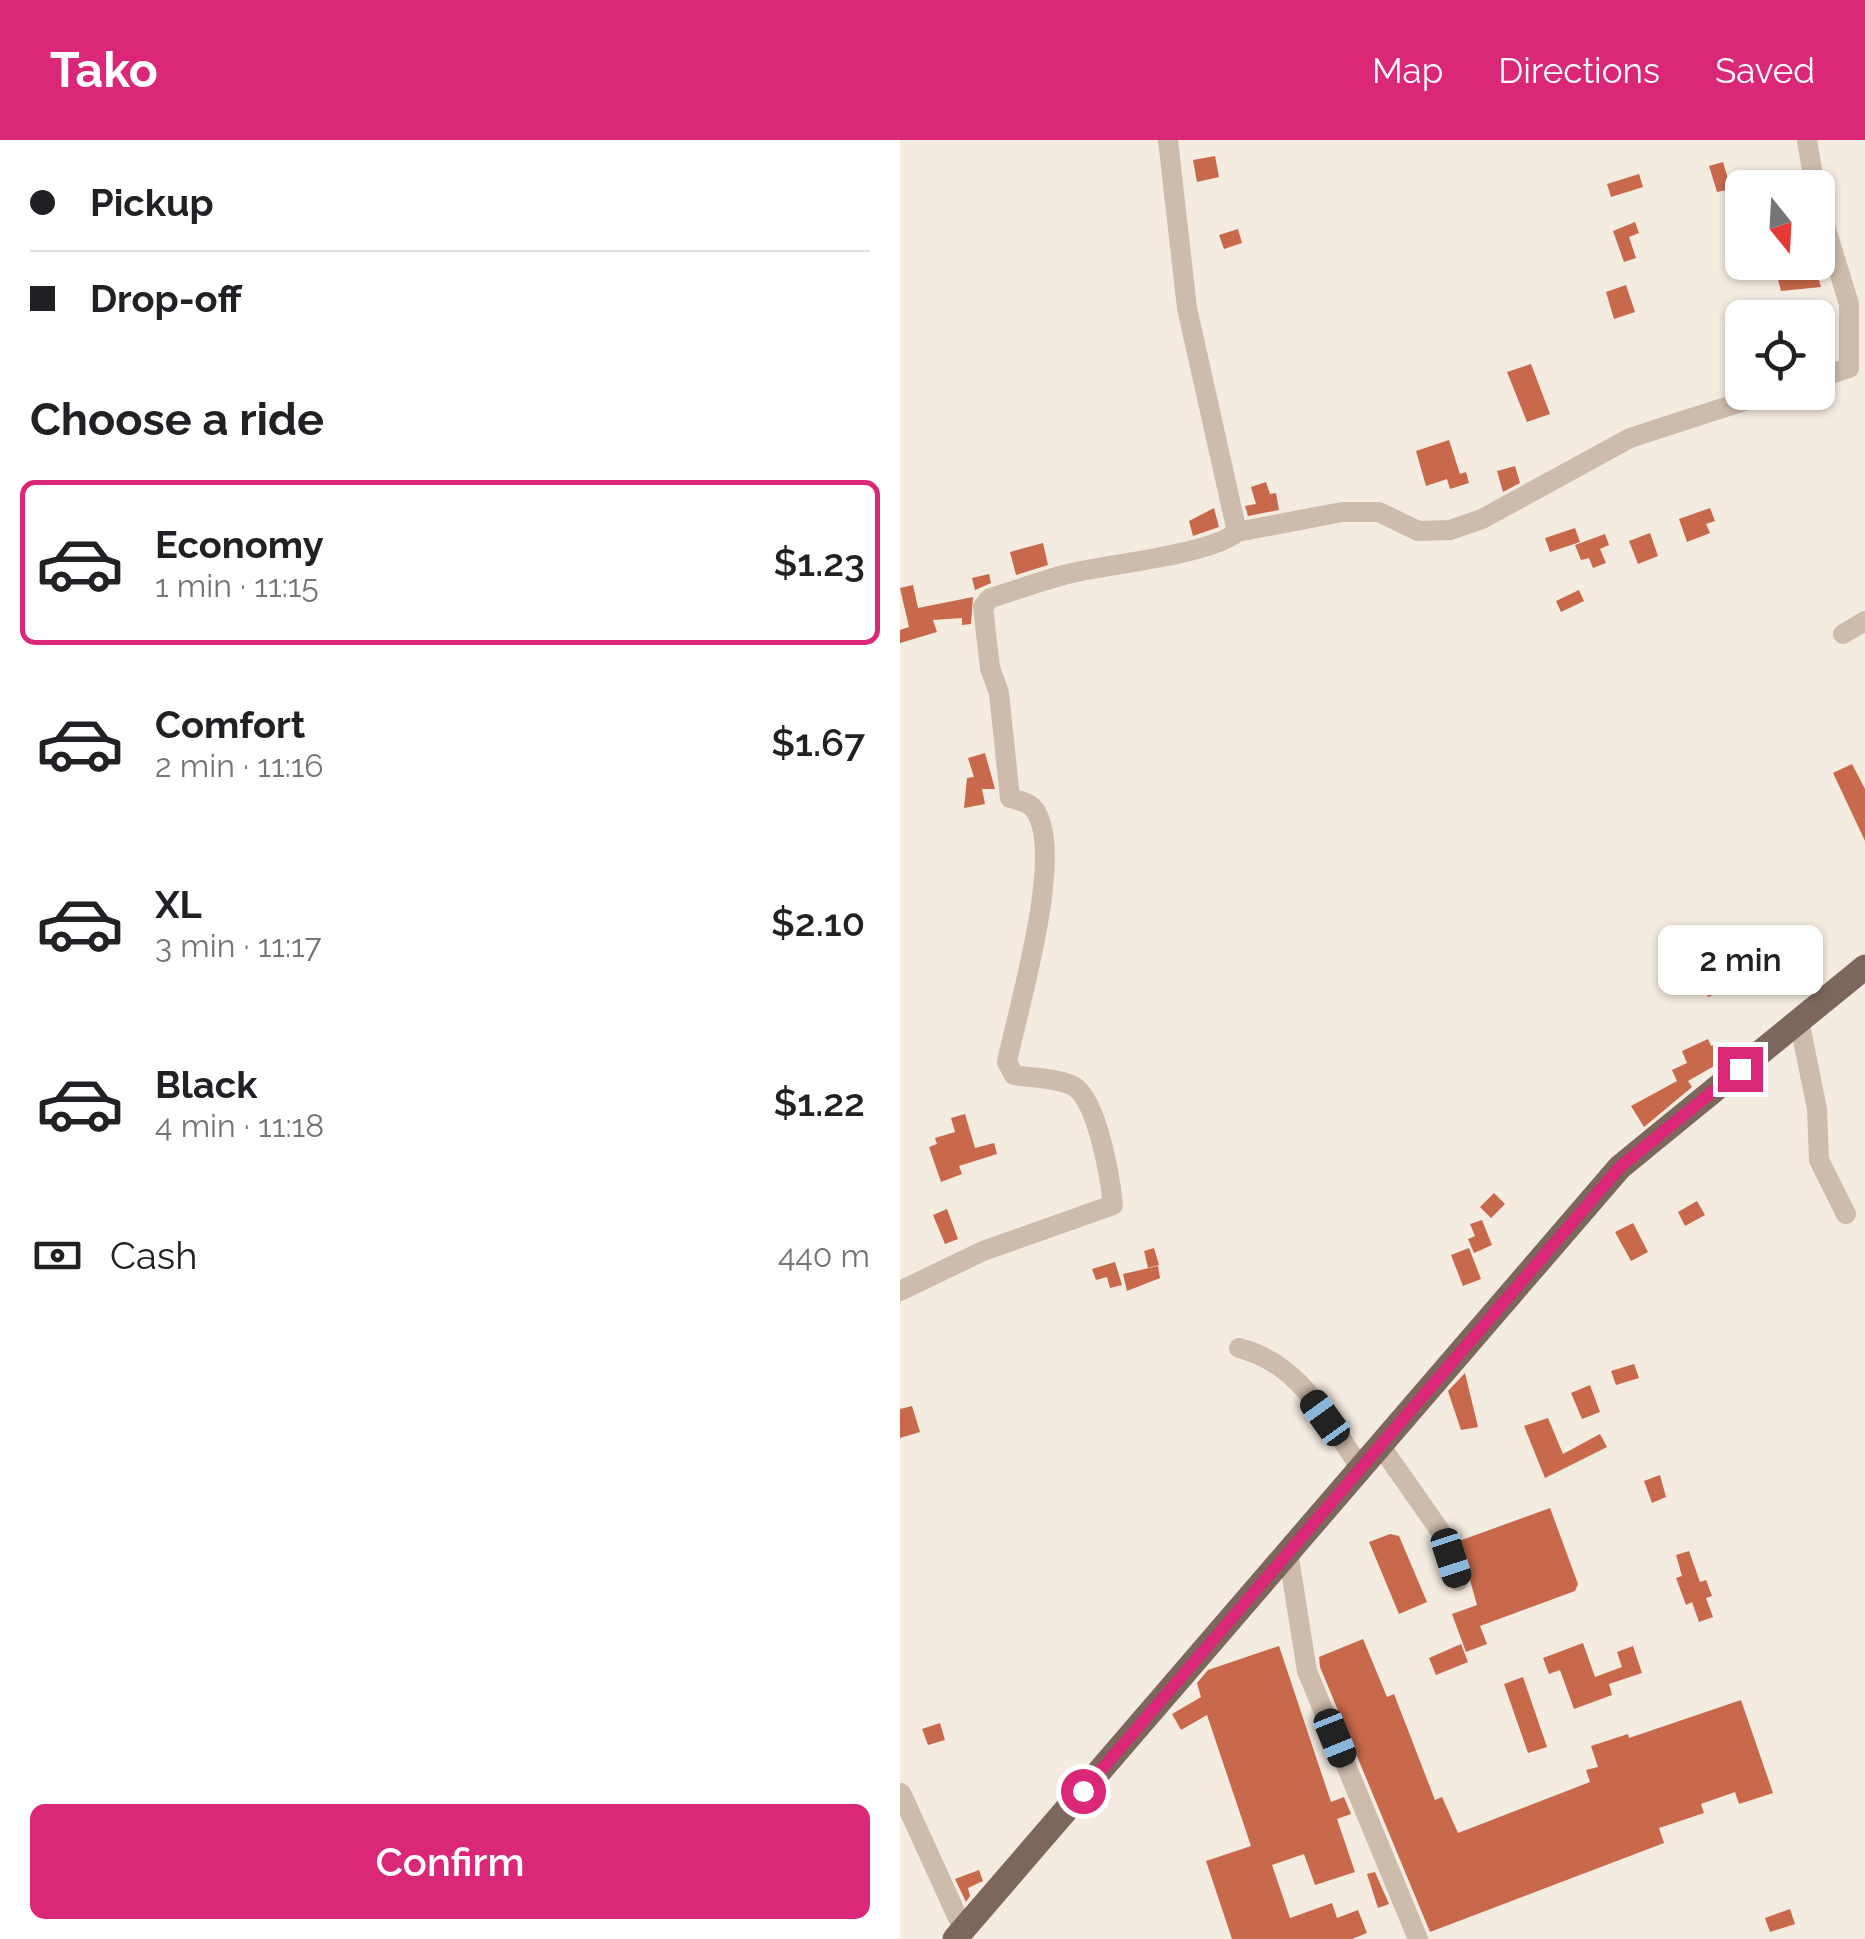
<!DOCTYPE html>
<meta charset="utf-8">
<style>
body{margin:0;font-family:Raleway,sans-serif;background:#f6f6f6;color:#202124;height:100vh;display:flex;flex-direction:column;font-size:38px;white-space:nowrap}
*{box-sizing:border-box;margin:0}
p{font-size:32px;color:#757577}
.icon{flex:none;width:55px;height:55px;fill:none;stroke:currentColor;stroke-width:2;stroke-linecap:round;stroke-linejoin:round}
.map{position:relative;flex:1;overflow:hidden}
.panel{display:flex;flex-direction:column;background:#fff;width:900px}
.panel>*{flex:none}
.hud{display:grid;align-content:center;height:220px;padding:0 30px;background:#fff}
.needle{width:65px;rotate:162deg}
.tools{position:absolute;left:825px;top:30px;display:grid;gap:20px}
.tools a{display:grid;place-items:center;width:110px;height:110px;border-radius:15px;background:#fff;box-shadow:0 2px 8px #0004;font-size:50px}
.end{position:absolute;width:45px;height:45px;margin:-22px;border:12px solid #db2777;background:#fff;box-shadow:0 0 0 5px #fff}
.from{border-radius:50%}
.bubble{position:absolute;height:70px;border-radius:15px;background:#fff;box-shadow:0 2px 8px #0004;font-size:32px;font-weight:600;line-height:70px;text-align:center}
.car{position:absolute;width:30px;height:60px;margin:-30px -15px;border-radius:12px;box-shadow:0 0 8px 2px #0007;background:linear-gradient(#222 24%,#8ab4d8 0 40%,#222 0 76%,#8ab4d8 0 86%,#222 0)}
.hud b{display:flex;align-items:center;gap:35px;height:95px;font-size:38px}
.hud b+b{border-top:2px solid #e0e0e0}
.hud i{width:25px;height:25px;background:#202124}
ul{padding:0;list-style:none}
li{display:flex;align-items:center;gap:30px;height:165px;margin:0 20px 15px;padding:0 10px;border:5px solid transparent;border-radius:15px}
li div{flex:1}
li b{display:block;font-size:38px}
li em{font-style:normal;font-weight:600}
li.current{border-color:#db2777}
li>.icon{width:90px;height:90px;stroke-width:1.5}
h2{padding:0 30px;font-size:45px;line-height:120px}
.pay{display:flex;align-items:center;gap:25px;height:110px;padding:0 30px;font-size:38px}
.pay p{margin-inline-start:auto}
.action{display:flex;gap:20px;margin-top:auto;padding:20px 30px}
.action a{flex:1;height:115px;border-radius:15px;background:#db2777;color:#fff;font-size:40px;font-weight:600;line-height:115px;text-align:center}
header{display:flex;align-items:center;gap:60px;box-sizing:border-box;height:140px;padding:0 50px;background:#db2777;color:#fff}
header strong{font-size:48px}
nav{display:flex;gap:55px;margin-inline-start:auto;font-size:35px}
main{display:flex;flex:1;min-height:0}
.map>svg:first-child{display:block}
</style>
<header>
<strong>Tako</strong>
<nav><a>Map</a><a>Directions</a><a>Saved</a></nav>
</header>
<main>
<section class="panel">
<div class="hud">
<b><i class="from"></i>Pickup</b>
<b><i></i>Drop-off</b>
</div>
<h2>Choose a ride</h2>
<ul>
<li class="current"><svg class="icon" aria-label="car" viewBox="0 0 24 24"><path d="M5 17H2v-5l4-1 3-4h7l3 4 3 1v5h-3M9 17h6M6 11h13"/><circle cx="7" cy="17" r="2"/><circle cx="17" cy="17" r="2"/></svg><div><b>Economy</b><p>1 min · 11:15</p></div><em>$1.23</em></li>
<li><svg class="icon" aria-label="car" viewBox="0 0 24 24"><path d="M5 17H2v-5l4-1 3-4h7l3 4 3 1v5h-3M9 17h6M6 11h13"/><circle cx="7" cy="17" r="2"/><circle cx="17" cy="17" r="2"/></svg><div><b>Comfort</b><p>2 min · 11:16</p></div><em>$1.67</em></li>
<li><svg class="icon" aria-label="car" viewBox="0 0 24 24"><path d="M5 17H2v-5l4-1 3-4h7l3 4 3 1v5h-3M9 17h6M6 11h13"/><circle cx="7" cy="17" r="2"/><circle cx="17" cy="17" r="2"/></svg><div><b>XL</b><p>3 min · 11:17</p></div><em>$2.10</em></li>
<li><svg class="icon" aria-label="car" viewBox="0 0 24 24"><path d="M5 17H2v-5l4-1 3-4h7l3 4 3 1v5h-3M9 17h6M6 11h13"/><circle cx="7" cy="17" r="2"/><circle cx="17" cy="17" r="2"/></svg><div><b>Black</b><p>4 min · 11:18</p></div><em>$1.22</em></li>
</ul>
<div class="pay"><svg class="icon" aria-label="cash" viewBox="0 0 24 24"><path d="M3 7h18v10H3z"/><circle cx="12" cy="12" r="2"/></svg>Cash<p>440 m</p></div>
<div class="action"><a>Confirm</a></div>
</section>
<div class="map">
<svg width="965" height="1799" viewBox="0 0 965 1799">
<rect width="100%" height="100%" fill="#f4ebe1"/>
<path fill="#c8694b" d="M315 16 319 37 297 42 293 20Z
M823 22 831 49 817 52 809 26Z
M739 34 743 47 711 57 707 44Z
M735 82 739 93 729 97 736 118 724 122 713 91Z
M338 89 342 103 324 109 319 95Z
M895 130 897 135 916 130 921 147 881 151 877 135Z
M726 145 735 172 714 179 706 152Z
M631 224 650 274 627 282 607 232Z
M549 300 560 334 566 332 569 343 550 349 547 339 526 346 516 311Z
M615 326 620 343 603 352 597 331Z
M366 342 370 354 376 353 379 370 348 376 345 366 356 364 351 347Z
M314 368 319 387 293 396 289 381Z
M810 368 815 381 806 384 810 393 787 402 779 379Z
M675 388 680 402 650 412 645 398Z
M750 393 758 416 738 424 729 401Z
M705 394 709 405 700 409 706 423 693 428 689 418 681 420 675 405Z
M143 403 148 425 116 435 110 412Z
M89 434 91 443 75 450 72 438Z
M13 445 18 468 73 457 71 484 62 485V478L33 480 37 492 0 503V490L9 487 0 448Z
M679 450 684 461 661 472 656 461Z
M85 613 95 649H82L85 664 64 668 67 638 74 637 68 618Z
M952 624 965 649V701L933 633Z
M812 822 817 835 831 829 838 845 808 857 796 828Z
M808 899 811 906 821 902 828 918 788 941 792 947 744 987 731 966 777 941 772 930 787 923 782 911Z
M65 974 75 1008 94 1003 97 1014 59 1026 62 1034 41 1042 29 1007 37 1004 35 998 55 992 51 978Z
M594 1053 605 1064 591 1078 580 1067Z
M797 1061 805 1075 785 1086 778 1072Z
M47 1069 58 1099 45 1104 33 1075Z
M582 1080 592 1105 574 1113 568 1099 575 1096 570 1084Z
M733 1083 748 1112 731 1121 715 1092Z
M254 1108 259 1125 248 1128 244 1111Z
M569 1108 581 1139 563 1146 551 1115Z
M215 1122 222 1145 210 1148 207 1137 196 1140 192 1129Z
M258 1126 260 1138 227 1151 223 1134Z
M734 1224 739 1238 716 1245 711 1231Z
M565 1233 578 1287 561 1290 548 1251Z
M690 1245 700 1272 682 1279 671 1253Z
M12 1266 20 1292 0 1298V1269Z
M648 1278 663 1314 700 1294 707 1307 645 1338 624 1286Z
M760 1335 766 1357 752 1363 744 1341Z
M650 1368 678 1444 675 1451 580 1486 587 1504 566 1512 552 1474 577 1465 559 1401Z
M490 1394 499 1396 527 1462 499 1474 469 1402Z
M789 1411 800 1442 806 1440 812 1456 806 1458 813 1477 799 1482 792 1462 786 1465 776 1438 782 1436 776 1415Z
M463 1499 487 1557 494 1554 535 1660 542 1657 558 1693 690 1642 686 1630 698 1627 691 1606 728 1594 729 1598 841 1560 873 1653 839 1664 835 1652 801 1664 804 1673 759 1688 764 1703 530 1792 420 1527 419 1517Z
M683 1503 695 1537 722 1527 717 1512 733 1506 742 1533 709 1544 712 1555 674 1569 660 1530 649 1534 643 1518Z
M561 1504 568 1522 536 1535 529 1518Z
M379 1506 431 1662 444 1657 451 1674 437 1679 455 1732 415 1745 404 1714 372 1725 390 1778 432 1763 437 1778 458 1770 467 1793 452 1799H332L306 1721 351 1706 307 1575 281 1590 272 1574 301 1557 297 1543 308 1530Z
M623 1537 647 1607 628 1613 604 1544Z
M40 1583 45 1600 28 1605 22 1589Z
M79 1730 83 1741 68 1748 70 1756 66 1762 55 1739Z
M475 1732 489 1764 478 1768 467 1734Z
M890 1769 895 1784 870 1792 865 1778Z"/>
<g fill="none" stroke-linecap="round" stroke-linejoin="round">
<path stroke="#cdbbac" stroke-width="20" d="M907 0 915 48
M918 63 949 164V228L918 238
M337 392 442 372H479L518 391 550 390 582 379 730 298 872 252
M943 494 965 481
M899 880 917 969 919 1020 946 1074
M0 1151 83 1111 213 1065C210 1037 198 964 175 947 161 938 131 938 114 935L107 922C118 868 164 717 136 672 130 662 121 661 110 658L99 553 90 528 83 467 90 458C118 450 145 439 172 433 211 424 312 414 337 392L287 168 268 0
M339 1208C400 1223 426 1279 461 1328
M480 1305 543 1395 558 1441
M388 1412 407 1531 518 1799
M1 1653 63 1789"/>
<path stroke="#7d675c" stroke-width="25" d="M55 1799 720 1027 965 827"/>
</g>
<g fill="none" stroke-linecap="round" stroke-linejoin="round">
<path stroke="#db2777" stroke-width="12" d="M183 1651 720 1027 840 929"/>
</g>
</svg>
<div class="tools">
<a><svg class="needle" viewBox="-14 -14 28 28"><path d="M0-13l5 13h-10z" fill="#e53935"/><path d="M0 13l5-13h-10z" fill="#757577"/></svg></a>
<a><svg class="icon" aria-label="locate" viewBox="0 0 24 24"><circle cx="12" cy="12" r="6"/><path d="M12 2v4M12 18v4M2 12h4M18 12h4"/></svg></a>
</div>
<i class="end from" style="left:183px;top:1651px"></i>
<i class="end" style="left:840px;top:929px"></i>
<div class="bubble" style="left:758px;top:785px;width:165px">2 min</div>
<i class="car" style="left:425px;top:1278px;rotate:324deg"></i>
<i class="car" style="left:551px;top:1418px;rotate:162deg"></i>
<i class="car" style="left:435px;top:1598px;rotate:158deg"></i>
</div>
</main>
